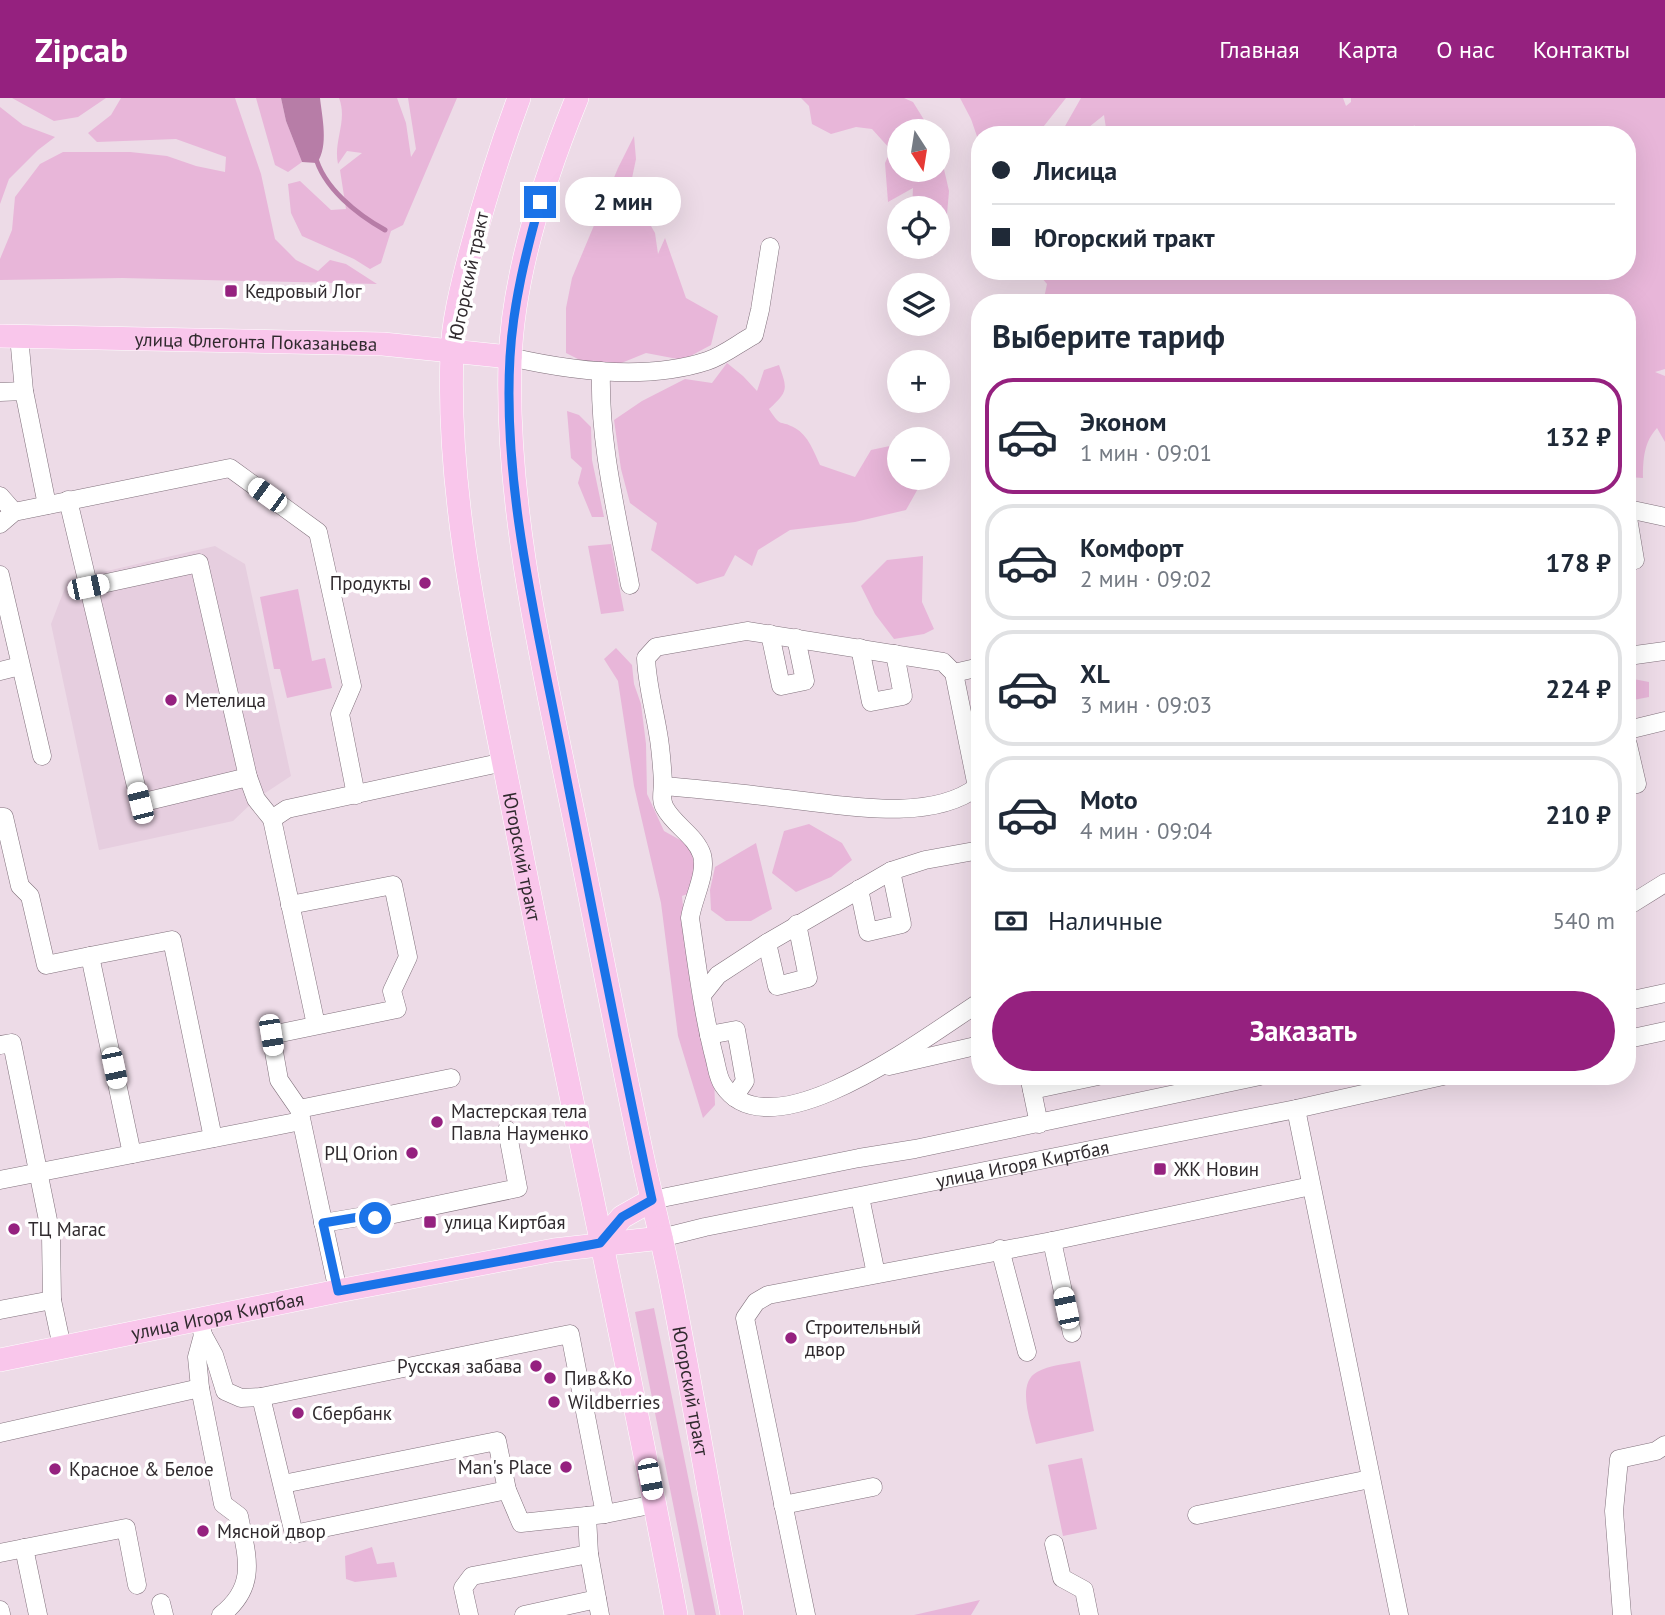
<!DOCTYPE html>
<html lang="ru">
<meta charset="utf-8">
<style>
body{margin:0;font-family:"PT Sans",sans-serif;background:#f6f6f7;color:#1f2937;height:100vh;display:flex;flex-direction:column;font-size:26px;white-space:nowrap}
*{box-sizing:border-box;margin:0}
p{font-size:23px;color:#747a83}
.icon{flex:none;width:38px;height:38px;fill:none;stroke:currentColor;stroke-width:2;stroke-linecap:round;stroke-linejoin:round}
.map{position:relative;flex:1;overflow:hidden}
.side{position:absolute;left:971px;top:196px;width:665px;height:791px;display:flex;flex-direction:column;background:#fff;border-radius:28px;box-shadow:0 7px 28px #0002}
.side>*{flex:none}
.banner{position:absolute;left:971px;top:28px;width:665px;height:154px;border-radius:28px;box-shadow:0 7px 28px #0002;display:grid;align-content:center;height:154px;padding:0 21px;background:#fff}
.needle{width:46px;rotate:168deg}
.fabs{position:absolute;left:887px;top:21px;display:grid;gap:14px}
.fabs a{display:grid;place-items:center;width:63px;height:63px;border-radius:50%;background:#fff;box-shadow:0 7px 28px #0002;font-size:35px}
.end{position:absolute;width:32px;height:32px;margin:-16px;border:9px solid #1a73e8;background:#fff;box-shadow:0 0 0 4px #fff}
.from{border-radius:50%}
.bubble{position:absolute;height:49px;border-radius:24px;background:#fff;box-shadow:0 7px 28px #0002;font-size:23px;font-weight:800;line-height:49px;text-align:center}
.car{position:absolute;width:21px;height:42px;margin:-21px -10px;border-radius:9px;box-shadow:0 0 5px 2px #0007;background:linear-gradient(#fff 24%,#345 0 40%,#fff 0 76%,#345 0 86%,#fff 0)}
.banner b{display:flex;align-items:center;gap:24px;height:66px;font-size:26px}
.banner b+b{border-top:2px solid #e0e1e3}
.banner i{width:18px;height:18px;background:#1f2937}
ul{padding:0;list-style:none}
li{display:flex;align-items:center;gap:21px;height:116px;margin:0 14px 10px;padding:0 7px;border:4px solid #e0e1e3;border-radius:28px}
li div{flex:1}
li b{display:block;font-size:26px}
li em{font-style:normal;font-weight:800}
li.active{border-color:#95217f}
li>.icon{width:63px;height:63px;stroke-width:1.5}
h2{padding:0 21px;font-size:32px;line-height:84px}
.pay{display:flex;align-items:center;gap:18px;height:77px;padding:0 21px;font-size:26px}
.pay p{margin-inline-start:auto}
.action{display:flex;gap:14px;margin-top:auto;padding:14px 21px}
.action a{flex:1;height:80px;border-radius:42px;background:#95217f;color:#fff;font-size:28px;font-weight:800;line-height:80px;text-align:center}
header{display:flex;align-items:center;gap:42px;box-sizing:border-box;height:98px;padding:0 35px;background:#95217f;color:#fff}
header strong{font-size:33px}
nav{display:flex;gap:38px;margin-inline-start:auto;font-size:24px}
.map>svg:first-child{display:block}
</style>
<header>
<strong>Zipcab</strong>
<nav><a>Главная</a><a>Карта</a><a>О нас</a><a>Контакты</a></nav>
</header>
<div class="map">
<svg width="1665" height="1517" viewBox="0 0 1665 1517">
<rect width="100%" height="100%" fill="#eddbe7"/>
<path fill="#e6cedf" d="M215 448 245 466 291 678 256 701 233 723 99 752 51 526 68 482Z"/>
<path fill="#e8b6d9" d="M12 0H106L78 19 54 23Z
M121 0H235L261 76 275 141 296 162 318 173 330 162 346 166 377 186 122 180 0 182V161L12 132 15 99 40 66 63 54H130L167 58 196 68 225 74 226 59 176 41 97 44 88 35 111 17Z
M256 0H281L286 23 302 64 288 74 275 67Z
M339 0H397L406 25 411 59 416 51 408 0H457L403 127 391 133 381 165 370 171 354 161 302 138 291 115 288 86 300 83 331 112 346 111 340 72 362 55 347 53 338 66C333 43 348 23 339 0Z
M801 0H904L913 4 931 33H900V72H938V45L949 93 945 139 938 143V110H912L913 90 888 104 885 65 891 52 872 31 856 29 831 36 812 26 809 8Z
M960 0H1066L1040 33 1041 37H980V47L971 21Z
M1081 0H1343L1346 8 1351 4V0H1665V271L1655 274 1665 278V344L1657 330C1644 344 1643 361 1643 380L1628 379V205H1115L1113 199 1111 205H1043L1047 186 1036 173H1569L1574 177 1577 173H1628V37H1421L1414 27 1412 37H1107L1104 17 1089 29 1091 37H1060Z
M0 9 23 27 55 39 38 52 9 81 0 106Z
M634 38 636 61 631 85 637 104 655 135 658 156 665 140 686 200 718 218 711 247 683 262 646 255 614 268 586 265 566 255V210L572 180 618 70Z
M727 265 743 278 757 293 764 272 779 267C788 292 788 293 769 311 782 331 779 321 795 330 808 337 814 354 820 367L855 379 871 352 899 346 900 380H919L920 387 906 412 855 424 790 432 758 452 752 468 735 457 724 478 697 486 651 452 657 425 630 405 621 371 614 322 642 303 685 281 712 285Z
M567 313 579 317 591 329 592 362 604 419H592L578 385 582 370 571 360Z
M611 446 624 513 601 516 588 448Z
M923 458 922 504 934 531 924 536 894 541 875 516 861 488 887 462Z
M298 491 312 563 325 560 332 590 287 600 280 571H274L260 499Z
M616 550 632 567 634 586 641 606 646 646 647 696 664 733 691 748 698 792 682 798 691 893 714 978 715 1007 703 1020 678 938 661 805 634 688 618 583 604 561Z
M1628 580 1649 584V599L1628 603Z
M809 726 842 745 852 762 831 779 796 794 772 775 784 733Z
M756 745 772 811 751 823H726L711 812 710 792 715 769Z
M654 1210 716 1517H695L635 1214Z
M1080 1263 1094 1333 1036 1346C1032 1327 1015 1286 1037 1274 1049 1267 1067 1266 1080 1263Z
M1082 1360 1097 1431 1063 1438 1048 1367Z
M372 1449 377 1466 394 1464 397 1479 355 1484 346 1481 345 1458Z
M980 1502 971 1517H914Z"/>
<path fill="#b77da7" d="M281 0H320C322 19 329 48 317 65L302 64 286 23Z"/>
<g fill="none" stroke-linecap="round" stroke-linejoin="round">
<path stroke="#b77da7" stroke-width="5" d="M315 57C323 90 358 117 385 132"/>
<defs>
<g id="minor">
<path d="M19 238 24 293 47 407"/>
<path d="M510 259C571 273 646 283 707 263 723 258 739 245 754 237L760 212 770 149"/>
<path d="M601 273C599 346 617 416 630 487"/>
<path d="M0 294 24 293"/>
<path d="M0 398 14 414"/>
<path d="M68 402 140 705 248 679"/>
<path d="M1628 411 1665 419"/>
<path d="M1628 420 1635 462 1628 463"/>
<path d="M0 426 14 414 230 370 318 434 352 588 340 616 356 697"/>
<path d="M0 477 42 658"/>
<path d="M88 489 199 465 248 679 256 701 272 721 316 927"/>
<path d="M770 536 781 588 805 583 796 540"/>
<path d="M860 550 871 604 903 598 895 556"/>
<path d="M1628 558 1665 553"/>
<path d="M0 573 20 568"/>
<path d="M954 575 980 569"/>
<path d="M1628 632 1665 623"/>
<path d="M1628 647 1637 686 1628 688"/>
<path d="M663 688C704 691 746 696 787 701 842 707 930 725 977 689L954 575 943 564 747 533 656 549 646 560C647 586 654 610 658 635 661 651 662 668 663 684 663 693 660 702 665 710 674 727 696 738 702 757 707 776 693 800 690 820 697 867 703 916 715 962 717 970 718 980 723 987 771 1059 931 935 980 904"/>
<path d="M0 719H4L20 788 30 798 46 867 90 858 132 1056"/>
<path d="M272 721 287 711 504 664"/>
<path d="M859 791 868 834 902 826 891 773"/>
<path d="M290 807 393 787 408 859 392 893 397 911 271 937 279 982 299 1011 338 1193"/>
<path d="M1628 808 1665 785"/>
<path d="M767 845 777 888 808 880 797 826"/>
<path d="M90 858 172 842 213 1040"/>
<path d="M702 897 718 877 767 845 891 773 925 762 980 752"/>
<path d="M1628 903 1665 895"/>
<path d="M709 937 736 932 745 983 734 999"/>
<path d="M1628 941 1665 933"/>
<path d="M0 947 12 945 51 1137 52 1202 62 1249"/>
<path d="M889 968 980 947"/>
<path d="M1029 978 1039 1026"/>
<path d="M1032 992 1098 978"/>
<path d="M299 1011 451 980"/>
<path d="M1296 1011 1399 1517"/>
<path d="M0 1082 301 1023"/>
<path d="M860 1099 876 1176"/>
<path d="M652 1102 859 1060 915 1051 1260 978"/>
<path d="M323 1125 359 1119 375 1120 518 1090 507 1032"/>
<path id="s1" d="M661 1140 705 1129 1296 1011 1443 978"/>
<path d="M1052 1143 1072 1235"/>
<path d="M1000 1151 1027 1254"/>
<path d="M0 1212 52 1202"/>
<path d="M199 1221 203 1237 214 1257 225 1293 241 1300 261 1299 570 1236 605 1416"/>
<path d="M203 1237 197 1259 200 1290 223 1406 239 1418C247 1459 258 1488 221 1517"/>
<path d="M261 1299 294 1436 507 1392"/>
<path d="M0 1335 200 1290"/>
<path d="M283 1386 497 1343 507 1392 521 1425 605 1416 655 1406"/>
<path d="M783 1407 873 1389"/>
<path d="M1197 1417 1370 1381"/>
<path d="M587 1418 589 1456"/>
<path d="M1054 1446 1062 1480 1084 1492 1089 1517"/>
<path d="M24 1450 38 1517"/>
<path d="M0 1455 126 1430 137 1487"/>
<path d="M161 1505 164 1517"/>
<path d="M0 1512 1 1516"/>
<path d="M469 1517 463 1490 472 1478 589 1456 600 1517"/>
<path d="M524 1517 597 1501"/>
<path d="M806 1517 745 1220 756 1204 768 1197 1052 1143 1311 1088"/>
<path d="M1622 1517 1614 1413 1619 1361 1656 1353 1665 1347"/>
</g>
<g id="major">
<path id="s2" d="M519 0C500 51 484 103 470 156 462 188 453 222 452 255 446 408 485 567 514 717 566 984 626 1249 676 1517"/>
<path id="s3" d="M577 0C544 81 513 175 510 263 505 424 550 596 581 754 601 853 620 953 641 1052 651 1100 664 1147 673 1196 694 1303 711 1410 732 1517"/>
<path id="s4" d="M0 238 383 246 510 259"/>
<path d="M600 1145 622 1119 652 1102"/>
<path id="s5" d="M0 1262 338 1193 554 1152 661 1140"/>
</g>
</defs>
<use href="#minor" stroke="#82727d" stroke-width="19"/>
<use href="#major" stroke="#fff" stroke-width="24"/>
<use href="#minor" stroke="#fff" stroke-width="18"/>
<use href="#major" stroke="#f9c6eb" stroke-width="23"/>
</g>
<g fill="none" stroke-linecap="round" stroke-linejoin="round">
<path stroke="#1a73e8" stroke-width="9" d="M375 1120 359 1119 323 1125 338 1193 600 1145 622 1119 652 1102C621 961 594 819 566 677 541 542 502 397 510 259 513 206 526 154 540 104"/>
</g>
<g fill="#95217f" stroke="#fff" stroke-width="2.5">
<rect x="224" y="186" width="14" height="14" rx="3.5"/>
<circle cx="425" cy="485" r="7"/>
<circle cx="171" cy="602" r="7"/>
<circle cx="437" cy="1024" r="7"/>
<circle cx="412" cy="1055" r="7"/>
<rect x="1153" y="1064" width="14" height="14" rx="3.5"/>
<rect x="423" y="1117" width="14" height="14" rx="3.5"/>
<circle cx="14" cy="1131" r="7"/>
<circle cx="791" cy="1240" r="7"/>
<circle cx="536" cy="1268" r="7"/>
<circle cx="550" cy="1280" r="7"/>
<circle cx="554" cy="1304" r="7"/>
<circle cx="298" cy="1315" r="7"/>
<circle cx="566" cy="1369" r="7"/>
<circle cx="55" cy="1371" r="7"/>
<circle cx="203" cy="1433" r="7"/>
</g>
<g text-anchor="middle" stroke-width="7" stroke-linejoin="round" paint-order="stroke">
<g font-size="19" fill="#302a2e" stroke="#fff">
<text transform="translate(468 178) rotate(-78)" y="7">Югорский тракт</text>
<text dy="7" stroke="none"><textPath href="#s4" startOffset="256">улица Флегонта Показаньева</textPath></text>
<text dy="7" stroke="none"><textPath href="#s2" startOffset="774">Югорский тракт</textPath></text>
<text dy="7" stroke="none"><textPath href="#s1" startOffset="369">улица Игоря Киртбая</textPath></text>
<text dy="7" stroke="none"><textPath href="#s5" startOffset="222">улица Игоря Киртбая</textPath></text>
<text dy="7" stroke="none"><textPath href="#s3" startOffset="1320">Югорский тракт</textPath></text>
</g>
<g font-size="19" fill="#302a2e" stroke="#fff" text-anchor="start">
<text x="245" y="200">Кедровый Лог</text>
<text x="411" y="492" text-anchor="end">Продукты</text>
<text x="185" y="609">Метелица</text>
<text x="451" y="1020">Мастерская тела<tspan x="451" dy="22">Павла Науменко</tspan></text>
<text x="398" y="1062" text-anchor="end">РЦ Orion</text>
<text x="1174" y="1078">ЖК Новин</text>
<text x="444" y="1131">улица Киртбая</text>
<text x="28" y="1138">ТЦ Магас</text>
<text x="805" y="1236">Строительный<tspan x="805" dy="22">двор</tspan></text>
<text x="522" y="1275" text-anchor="end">Русская забава</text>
<text x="564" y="1287">Пив&amp;Ко</text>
<text x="568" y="1311">Wildberries</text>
<text x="312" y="1322">Сбербанк</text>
<text x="552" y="1376" text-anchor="end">Man's Place</text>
<text x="69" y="1378">Красное &amp; Белое</text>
<text x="217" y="1440">Мясной двор</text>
</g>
</g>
</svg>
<div class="fabs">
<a><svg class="needle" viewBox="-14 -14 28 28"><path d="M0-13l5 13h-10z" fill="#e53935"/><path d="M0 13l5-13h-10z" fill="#747a83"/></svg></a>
<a><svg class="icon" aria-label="locate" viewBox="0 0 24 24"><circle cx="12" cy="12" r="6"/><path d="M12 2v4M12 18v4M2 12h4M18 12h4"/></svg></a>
<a><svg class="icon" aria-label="layers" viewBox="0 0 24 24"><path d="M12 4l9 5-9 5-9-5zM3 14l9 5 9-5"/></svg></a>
<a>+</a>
<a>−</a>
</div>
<i class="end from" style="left:375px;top:1120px"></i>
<i class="end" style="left:540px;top:104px"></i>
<div class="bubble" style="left:565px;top:79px;width:116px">2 мин</div>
<i class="car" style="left:267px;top:397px;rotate:306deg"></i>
<i class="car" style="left:88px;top:489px;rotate:78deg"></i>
<i class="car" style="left:140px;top:705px;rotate:346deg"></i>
<i class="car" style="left:271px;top:937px;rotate:171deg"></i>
<i class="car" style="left:114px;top:970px;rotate:168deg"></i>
<i class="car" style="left:1066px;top:1210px;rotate:348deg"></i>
<i class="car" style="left:650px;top:1381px;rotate:169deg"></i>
<div class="banner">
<b><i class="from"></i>Лисица</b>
<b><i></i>Югорский тракт</b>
</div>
<section class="side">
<h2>Выберите тариф</h2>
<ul>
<li class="active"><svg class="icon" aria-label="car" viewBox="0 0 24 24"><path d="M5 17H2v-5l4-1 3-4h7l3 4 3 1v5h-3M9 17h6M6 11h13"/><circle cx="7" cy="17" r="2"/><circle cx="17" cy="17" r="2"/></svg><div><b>Эконом</b><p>1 мин · 09:01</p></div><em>132 ₽</em></li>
<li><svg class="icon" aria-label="car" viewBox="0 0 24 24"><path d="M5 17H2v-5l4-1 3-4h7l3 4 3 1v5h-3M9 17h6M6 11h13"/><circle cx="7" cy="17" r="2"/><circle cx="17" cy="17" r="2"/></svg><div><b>Комфорт</b><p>2 мин · 09:02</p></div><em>178 ₽</em></li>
<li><svg class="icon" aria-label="car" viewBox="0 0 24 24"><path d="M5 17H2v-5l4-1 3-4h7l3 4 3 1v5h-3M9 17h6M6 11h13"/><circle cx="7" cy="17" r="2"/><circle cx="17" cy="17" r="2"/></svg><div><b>XL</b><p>3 мин · 09:03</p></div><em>224 ₽</em></li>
<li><svg class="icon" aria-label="car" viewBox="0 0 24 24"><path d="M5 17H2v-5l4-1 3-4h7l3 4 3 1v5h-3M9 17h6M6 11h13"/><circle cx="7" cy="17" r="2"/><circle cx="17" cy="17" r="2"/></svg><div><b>Moto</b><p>4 мин · 09:04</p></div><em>210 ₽</em></li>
</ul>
<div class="pay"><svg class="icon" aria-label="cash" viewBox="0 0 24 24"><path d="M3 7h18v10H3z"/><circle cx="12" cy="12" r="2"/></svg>Наличные<p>540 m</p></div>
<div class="action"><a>Заказать</a></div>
</section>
</div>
